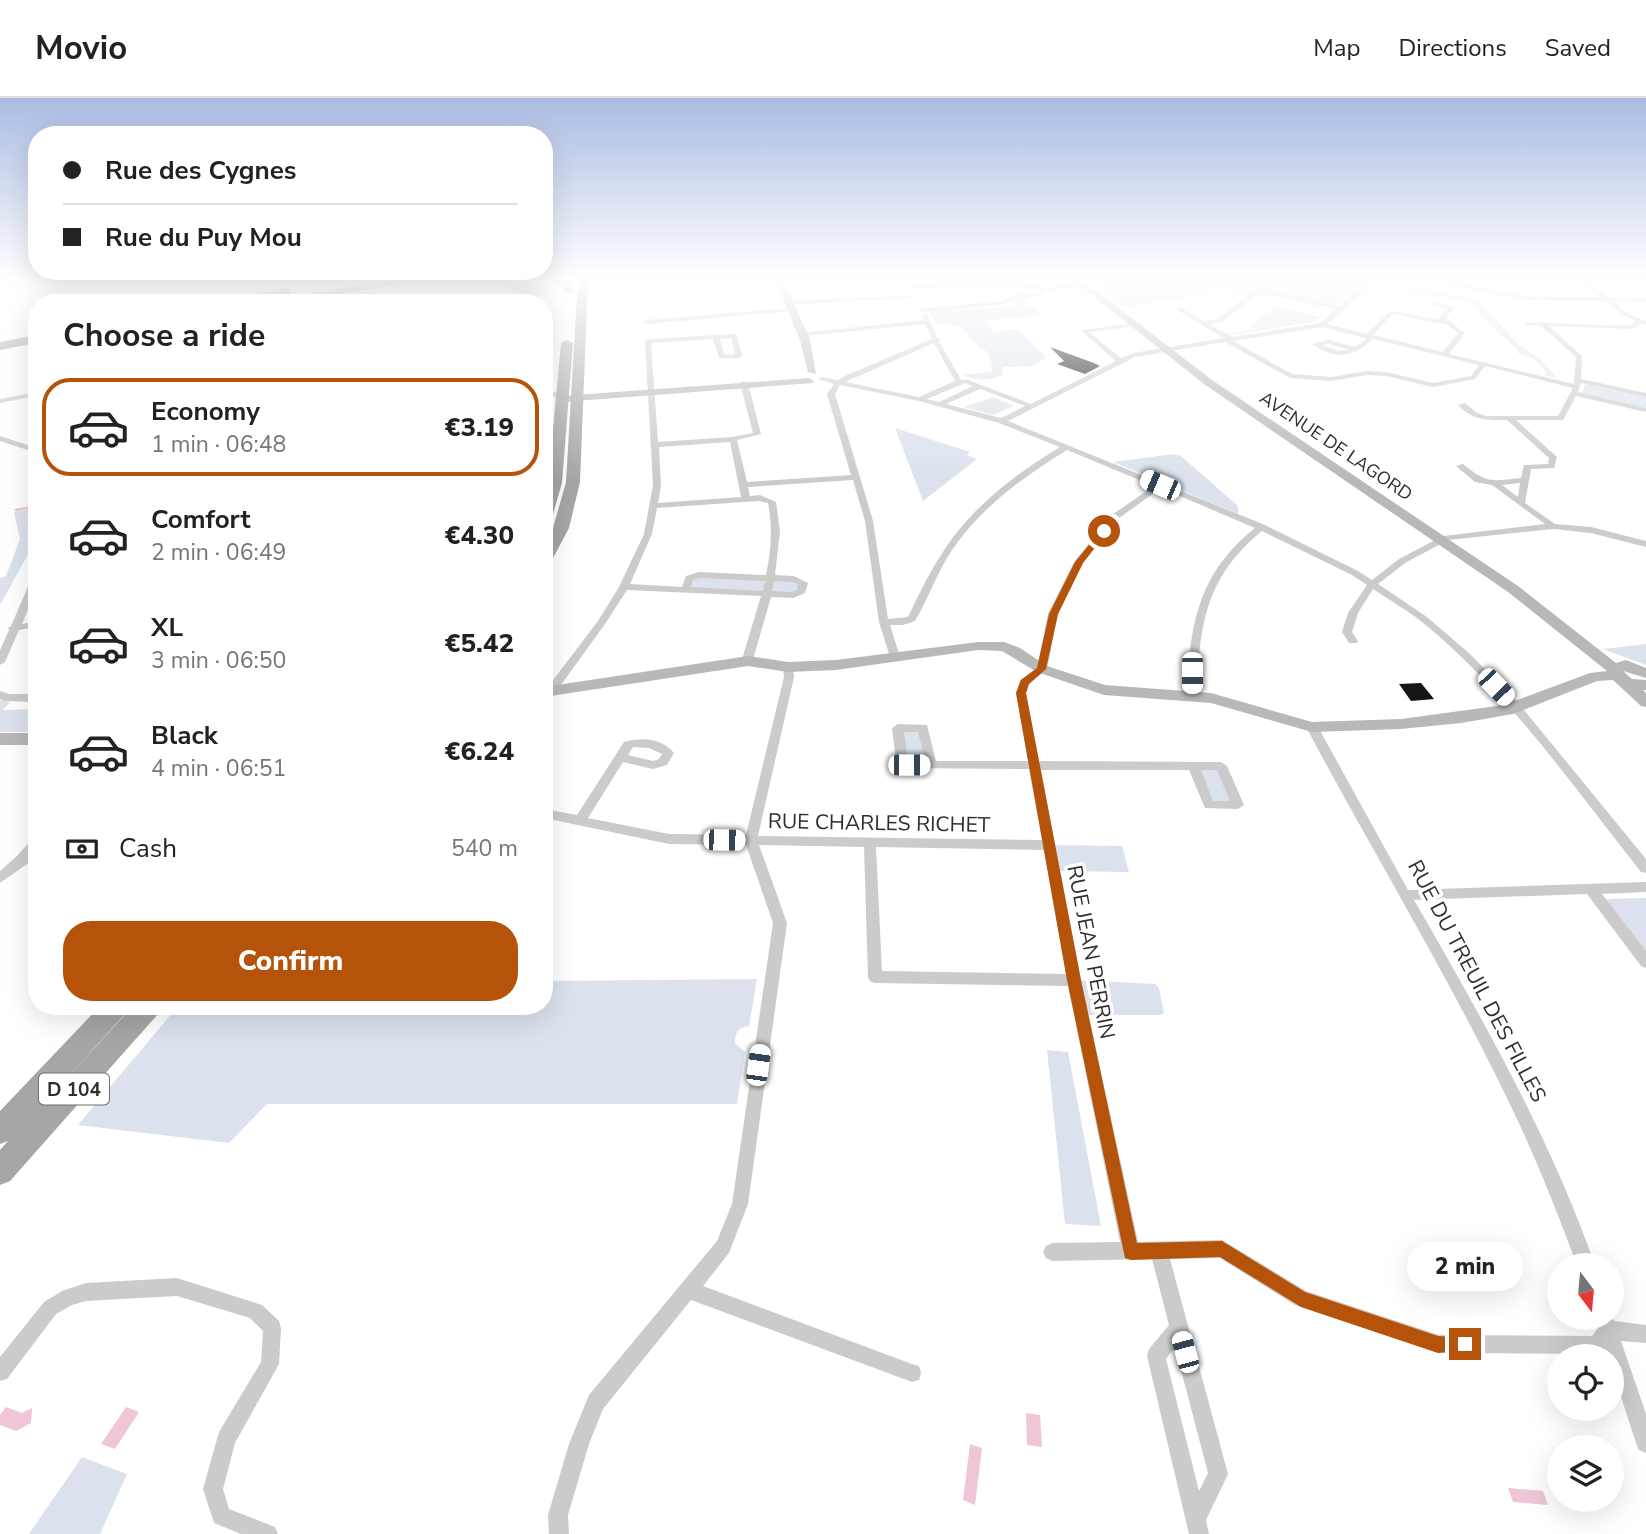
<!DOCTYPE html>
<meta charset="utf-8">
<style>
body{margin:0;font-family:"Nunito Sans",sans-serif;background:#f2f2f2;color:#222;height:100vh;display:flex;flex-direction:column;font-size:26px;white-space:nowrap}
*{box-sizing:border-box;margin:0}
p{font-size:23px;color:#767676}
.icon{flex:none;width:38px;height:38px;fill:none;stroke:currentColor;stroke-width:2;stroke-linecap:round;stroke-linejoin:round}
.map{position:relative;flex:1;overflow:hidden}
.sheet{position:absolute;left:28px;top:196px;width:525px;height:721px;display:flex;flex-direction:column;background:#fff;border-radius:28px;box-shadow:0 7px 28px #0002}
.sheet>*{flex:none}
.hud{position:absolute;left:28px;top:28px;width:525px;height:154px;border-radius:28px;box-shadow:0 7px 28px #0002;display:grid;align-content:center;height:154px;padding:0 35px;background:#fff}
.needle{width:46px;rotate:164deg}
.fabs{position:absolute;left:1547px;top:1155px;display:grid;gap:14px}
.fabs a{display:grid;place-items:center;width:77px;height:77px;border-radius:50%;background:#fff;box-shadow:0 7px 28px #0002;font-size:35px}
.end{position:absolute;width:32px;height:32px;margin:-16px;border:9px solid #b45309;background:#fff;box-shadow:0 0 0 4px #fff}
.from{border-radius:50%}
.bubble{position:absolute;height:49px;border-radius:24px;background:#fff;box-shadow:0 7px 28px #0002;font-size:23px;font-weight:800;line-height:49px;text-align:center}
.car{position:absolute;width:21px;height:42px;margin:-21px -10px;border-radius:9px;box-shadow:0 0 5px 2px #0007;background:linear-gradient(#fff 24%,#345 0 40%,#fff 0 76%,#345 0 86%,#fff 0)}
.hud b{display:flex;align-items:center;gap:24px;height:66px;font-size:26px}
.hud b+b{border-top:2px solid #e0e0e0}
.hud i{width:18px;height:18px;background:#222}
ul{padding:0;list-style:none}
li{display:flex;align-items:center;gap:21px;height:98px;margin:0 14px 10px;padding:0 21px;border:4px solid transparent;border-radius:28px}
li div{flex:1}
li b{display:block;font-size:26px}
li em{font-style:normal;font-weight:800}
li.on{border-color:#b45309}
li>.icon{width:63px;height:63px;stroke-width:1.5}
h2{padding:0 35px;font-size:32px;line-height:84px}
.pay{display:flex;align-items:center;gap:18px;height:77px;padding:0 35px;font-size:26px}
.pay p{margin-inline-start:auto}
.primary-button{display:flex;gap:14px;margin-top:auto;padding:14px 35px}
.primary-button a{flex:1;height:80px;border-radius:28px;background:#b45309;color:#fff;font-size:28px;font-weight:800;line-height:80px;text-align:center}
header{display:flex;align-items:center;gap:42px;box-sizing:border-box;height:98px;padding:0 35px;background:#fff;border-bottom:2px solid #e0e0e0}
header strong{font-size:33px}
nav{display:flex;gap:38px;margin-inline-start:auto;font-size:24px}
.map>svg:first-child{display:block}
</style>
<header>
<strong>Movio</strong>
<nav><a>Map</a><a>Directions</a><a>Saved</a></nav>
</header>
<div class="map">
<svg width="1646" height="1436" viewBox="0 0 1646 1436">
<rect width="100%" height="100%" fill="#fff"/>
<path fill="#dbe2ed" d="M1174 181H1365L1336 207 1273 194 1248 195 1218 189 1202 197 1122 209 1094 187Z
M1378 183 1477 201 1518 246 1540 261 1557 280 1544 277 1546 273 1534 261 1516 254 1517 252 1482 218 1472 205 1376 185Z
M1022 200 1040 217 984 223 994 234 1017 231 1047 260 1031 268 1003 269 1002 275 1005 276C991 283 977 283 963 277L991 274 993 271 990 266 993 265 985 252H981L976 244H973C962 226 955 226 935 226L929 214 1009 208Z
M1275 208 1321 219 1314 224 1226 238 1224 236 1258 231 1251 228Z
M1585 286 1646 299V310L1582 295Z
M993 299 1014 308 993 317 964 309Z
M895 330 970 354 967 357 977 361 923 403Z
M1174 356 1181 358 1238 408V416L1113 364Z
M37 410V440L0 507V480L6 478 20 441 14 414Z
M693 478 801 482 799 496 686 492Z
M1646 546V567L1603 551Z
M0 602 10 604 3 612 37 611 36 634H0Z
M901 628H921L931 662 909 667Z
M1193 668H1221L1238 707H1209Z
M1048 747 1122 748 1129 774 1053 773Z
M1646 800V860L1606 801Z
M544 856H553L549 883 757 881 749 928C738 930 735 934 735 945L745 954 737 1006H267L229 1045 78 1027 178 908H544Z
M1074 882 1155 886 1159 890 1164 915 1159 917H1082Z
M1047 952 1068 954 1101 1128 1065 1126Z
M82 1359 127 1376 100 1436H29Z"/>
<path fill="#eec6d8" d="M493 181 533 184 549 191 548 196C528 206 510 190 493 181Z
M6 1309 22 1315 32 1310 31 1325 16 1333 0 1327V1317Z
M126 1309 139 1314 115 1351 101 1346Z
M1026 1315 1040 1317 1042 1349 1027 1347Z
M970 1346 982 1350 975 1407 963 1402Z
M1508 1390 1543 1393 1548 1407 1513 1404Z"/>
<g fill="none" stroke-linecap="round" stroke-linejoin="round">
<path stroke="#eec6d8" stroke-width="2.5" d="M16 412 37 408"/>
</g>
<path fill="#151515" d="M1050 249 1094 265 1100 268 1085 276 1057 266 1064 263Z
M1421 585 1434 601 1411 603 1399 586Z"/>
<g fill="none" stroke-linecap="round" stroke-linejoin="round">
<path fill="#cbcbcb" fill-rule="evenodd" d="M1368 181H1374L1344 212 1327 226 1367 236 1390 213 1441 222 1439 220 1447 210 1432 206 1435 204 1454 209 1446 220 1465 235 1449 256 1574 286 1576 259 1541 228 1527 227 1525 224 1629 228 1636 223 1625 218 1605 203 1523 202 1425 181H1436L1523 198 1600 199 1577 181H1584L1608 200H1646V204L1613 203 1629 216 1646 223V227L1641 225 1632 231 1549 228 1582 258 1581 281 1646 295V299L1581 285 1578 294 1646 310V314L1576 298 1563 322H1516L1557 359 1554 370 1531 371 1525 405 1555 426 1591 429 1646 443V449L1591 435 1553 431 1448 442 1405 465 1378 486 1427 519 1470 556 1520 607 1646 761V775L1641 774C1573 688 1508 594 1422 524 1407 512 1389 502 1373 491L1358 515 1352 534 1358 543 1357 545H1349L1342 534 1348 515 1367 487 1352 477 1262 433C1205 479 1199 529 1197 598L1196 600H1188L1187 598C1189 529 1198 475 1255 430L1161 390 1119 420 1083 465 1058 516 1047 571 1029 586 1026 595 1039 663 1221 664 1227 668 1244 707 1238 711 1205 710 1189 672H1041L1081 882 1138 1144 1222 1142 1306 1193 1439 1237 1592 1238 1598 1230 1595 1220H1612V1217L1614 1223 1646 1227V1245L1621 1243 1646 1316V1355L1639 1352 1636 1345 1612 1271V1258H1607L1605 1251 1596 1256 1439 1255 1295 1207 1220 1160 1170 1161 1228 1376 1206 1422 1209 1436H1189L1147 1258 1149 1251 1169 1227 1152 1161 1052 1163 1046 1160 1043 1154 1046 1148 1052 1145 1120 1144 1068 888 875 885 870 883 868 879 864 749 759 747 787 825 748 1106 729 1155 703 1188 912 1266 919 1268 921 1275 919 1282 912 1284 691 1202 603 1311 589 1346 568 1417 569 1436H549L548 1417 569 1346 589 1297 717 1143 732 1106 773 825 746 747 669 746 544 720V711L577 717 624 644C641 639 662 640 674 655L667 667 653 671 623 664 588 720 669 736 746 737 784 579 783 569 788 566 793 569 794 579 758 738 1042 742 1029 671 905 670 896 664 892 630 898 626 927 627 936 663H1028L1016 595 1020 582 1037 570 1048 516 1074 464 1113 416 1154 388 1067 352C1020 381 976 413 947 460 935 480 927 503 915 523L903 527H890L900 559 895 562 890 559 879 524 865 423 853 382 748 389 750 398 760 397 776 404 780 433 775 477 794 478 808 485 805 495 793 500 771 499 752 565H744L743 558 761 498 627 492 605 526 548 605H544V594L598 523 619 489 644 436 653 387 645 243 648 241 734 236 737 238 742 258 739 260H719L713 241 651 245 658 344 733 339 753 335 740 285 744 283 748 285 761 336 737 342 747 384 851 377 827 296 834 286 818 281 821 279 838 282 847 277 932 241 925 226 803 238 800 236 801 235 924 222 922 217 927 216 937 239 941 241 939 243 961 282H968L1031 306 1116 263 1082 234V232L1137 225 1135 228 1089 234 1121 260 1133 255 1224 240 1177 212V210H1181L1204 223 1218 221 1250 195 1269 193 1339 208ZM1269 197 1336 211 1321 225 1232 239 1209 226 1222 224 1254 198ZM1393 216 1448 227 1458 235 1443 254 1373 237ZM1323 229 1367 241 1355 249 1329 242 1312 246C1336 263 1354 259 1373 241L1479 267 1471 278 1433 285 1386 274 1367 273 1331 279 1292 276 1233 243ZM731 240 735 256 724 257 720 241ZM1225 244 1290 280 1331 283 1367 277 1386 278 1433 289 1475 281 1485 268 1573 290 1558 318H1486L1477 315 1465 305 1458 307C1474 323 1485 322 1507 322L1549 360 1548 366 1524 367 1521 380C1491 383 1488 386 1463 366L1456 368 1475 384 1492 387 1545 426 1443 438 1399 461 1372 482 1358 473 1265 427 1008 323 1135 259ZM934 245 955 283 919 299 845 284ZM1329 246 1350 252 1338 253 1322 247ZM965 285 973 288 939 304 927 301ZM840 287 919 303 999 325 1060 349C1013 378 970 410 941 457 928 477 918 498 908 519L888 521 873 423 835 296ZM980 291 1025 308 1001 320 946 306ZM730 344 741 399 658 405 661 387 659 349ZM1520 385 1518 399 1502 387ZM759 403 768 405C773 430 771 453 766 477L699 474 686 478 682 489 630 486 652 436 657 410ZM700 480 765 483 763 493 691 489 693 482ZM774 483 792 484 798 486 797 492 792 494 772 493ZM904 634H918L925 661 923 663 908 662ZM633 649 649 650 662 656 659 661 653 663 628 657ZM1201 672H1217L1230 703H1213ZM876 749 1044 752 1066 876 882 873ZM1175 1249 1208 1375 1199 1393 1166 1261Z
M1002 182 1045 189 1086 186 1089 188 1047 193 1040 198 1014 202 1001 207 922 214 920 211 1000 203 1013 198 1036 195 1040 192 1002 186 909 191 906 189 909 187Z
M916 197 914 200 787 207 784 205 787 203Z
M790 210 792 213 646 226 643 224 646 222Z
M37 294V298L0 305V301Z
M563 294H566V298L544 299V295Z
M0 338 37 350V355L0 343Z
M37 476V490L22 526 37 523V529L19 532 5 564 0 567V552L9 532 8 530 11 528 32 479Z
M0 593 9 596H37V604L4 603 0 601Z
M1312 625 1318 629 1408 792 1646 784V794L1602 796 1646 853V870L1641 868 1587 796 1414 802C1482 920 1550 1039 1595 1167H1577C1560 1122 1543 1078 1523 1034 1459 895 1378 764 1306 629Z
M37 738V752L27 766 0 785V773L17 758 33 740Z
M177 1180 262 1207 279 1223 281 1230 279 1266 235 1345 223 1391 229 1411 275 1429 278 1436H241L214 1425 203 1391 219 1334 261 1264 263 1233 250 1220 177 1198 86 1203 72 1207 56 1216 7 1281 0 1283V1259L44 1204 62 1193 86 1185Z"/>
<path fill="#b8b8b8" fill-rule="evenodd" d="M775 181H783L810 242 816 276 808 274 800 242Z
M1072 181H1081L1212 282 1518 488 1616 565 1626 562 1646 570V580L1623 573 1632 581 1646 582V592H1643L1646 595V609L1641 608 1613 582 1597 583 1513 616 1461 625 1401 631 1312 634 1211 605 1104 597 1037 574 1002 553 978 552 836 572 788 574 748 568 544 599V589L748 558 788 564 836 562 978 544H1004L1020 550 1047 568 1105 587 1211 595 1312 624 1401 621 1504 607 1590 575 1607 573 1508 494 1204 286Z
M809 280 814 283 813 285 562 304 557 301 562 298Z
M0 635H37V647H0Z"/>
<path fill="#a6a6a6" fill-rule="evenodd" d="M578 181H588L580 384 569 430 552 462 544 467V447L553 430 566 384Z
M567 242 573 245 562 385 551 423 544 427V397L548 385 561 245Z
M100 908H128L125 916 64 983 133 908H161L158 916 10 1083 0 1087V1052L8 1043 0 1046V1013Z"/>
<path fill="#959595" fill-rule="evenodd" d="M390 181H413L408 184 292 205H267Z
M549 181 569 184 575 194 566 196 561 188Z
M286 190 290 191V195L243 205H219Z
M37 237V245L0 252V244Z"/>
</g>
<linearGradient id="sky" x2="0" y2="1"><stop stop-color="#aabbe2"/><stop offset="0.47" stop-color="#fff"/><stop offset="1" stop-color="#fff" stop-opacity="0"/></linearGradient>
<rect width="1646" height="382" fill="url(#sky)"/>
<path fill="#b45309" d="M1101 432 1108 433 1083 465 1058 516 1046 571 1029 586 1026 595 1081 882 1137 1145 1222 1143 1305 1194 1438 1238 1471 1240 1473 1246 1471 1252 1438 1255 1301 1209 1220 1159 1131 1162 1125 1160 1067 882 1016 595 1021 582 1037 570 1049 516 1075 464Z"/>
<g text-anchor="middle" stroke-width="7" stroke-linejoin="round" paint-order="stroke">
<g font-size="18" fill="#2e2e2e" stroke="#fff">
<text transform="translate(1336 348) rotate(34)" y="6">AVENUE DE LAGORD</text>
</g>
<rect fill="#fff" stroke="#6d6d6d" stroke-width="2" x="39" y="975.5" width="70" height="31" rx="5"/>
<g font-size="19" font-weight="bold" fill="#2e2e2e">
<text x="74" y="998">D 104</text>
</g>
<g font-size="21" fill="#2e2e2e" stroke="#fff">
<text transform="translate(879 725) rotate(1)" y="7">RUE CHARLES RICHET</text>
<text transform="translate(1091 854) rotate(79)" y="7">RUE JEAN PERRIN</text>
<text transform="translate(1477 883) rotate(62)" y="7">RUE DU TREUIL DES FILLES</text>
</g>
</g>
</svg>
<div class="fabs">
<a><svg class="needle" viewBox="-14 -14 28 28"><path d="M0-13l5 13h-10z" fill="#e53935"/><path d="M0 13l5-13h-10z" fill="#767676"/></svg></a>
<a><svg class="icon" aria-label="locate" viewBox="0 0 24 24"><circle cx="12" cy="12" r="6"/><path d="M12 2v4M12 18v4M2 12h4M18 12h4"/></svg></a>
<a><svg class="icon" aria-label="layers" viewBox="0 0 24 24"><path d="M12 4l9 5-9 5-9-5zM3 14l9 5 9-5"/></svg></a>
</div>
<i class="end from" style="left:1104px;top:433px"></i>
<i class="end" style="left:1465px;top:1246px"></i>
<div class="bubble" style="left:1407px;top:1144px;width:116px">2 min</div>
<i class="car" style="left:1160px;top:387px;rotate:293deg"></i>
<i class="car" style="left:1192px;top:575px;rotate:180deg"></i>
<i class="car" style="left:1496px;top:589px;rotate:136deg"></i>
<i class="car" style="left:909px;top:667px;rotate:90deg"></i>
<i class="car" style="left:724px;top:742px;rotate:91deg"></i>
<i class="car" style="left:758px;top:967px;rotate:8deg"></i>
<i class="car" style="left:1185px;top:1254px;rotate:345deg"></i>
<div class="hud">
<b><i class="from"></i>Rue des Cygnes</b>
<b><i></i>Rue du Puy Mou</b>
</div>
<section class="sheet">
<h2>Choose a ride</h2>
<ul>
<li class="on"><svg class="icon" aria-label="car" viewBox="0 0 24 24"><path d="M5 17H2v-5l4-1 3-4h7l3 4 3 1v5h-3M9 17h6M6 11h13"/><circle cx="7" cy="17" r="2"/><circle cx="17" cy="17" r="2"/></svg><div><b>Economy</b><p>1 min · 06:48</p></div><em>€3.19</em></li>
<li><svg class="icon" aria-label="car" viewBox="0 0 24 24"><path d="M5 17H2v-5l4-1 3-4h7l3 4 3 1v5h-3M9 17h6M6 11h13"/><circle cx="7" cy="17" r="2"/><circle cx="17" cy="17" r="2"/></svg><div><b>Comfort</b><p>2 min · 06:49</p></div><em>€4.30</em></li>
<li><svg class="icon" aria-label="car" viewBox="0 0 24 24"><path d="M5 17H2v-5l4-1 3-4h7l3 4 3 1v5h-3M9 17h6M6 11h13"/><circle cx="7" cy="17" r="2"/><circle cx="17" cy="17" r="2"/></svg><div><b>XL</b><p>3 min · 06:50</p></div><em>€5.42</em></li>
<li><svg class="icon" aria-label="car" viewBox="0 0 24 24"><path d="M5 17H2v-5l4-1 3-4h7l3 4 3 1v5h-3M9 17h6M6 11h13"/><circle cx="7" cy="17" r="2"/><circle cx="17" cy="17" r="2"/></svg><div><b>Black</b><p>4 min · 06:51</p></div><em>€6.24</em></li>
</ul>
<div class="pay"><svg class="icon" aria-label="cash" viewBox="0 0 24 24"><path d="M3 7h18v10H3z"/><circle cx="12" cy="12" r="2"/></svg>Cash<p>540 m</p></div>
<div class="primary-button"><a>Confirm</a></div>
</section>
</div>
